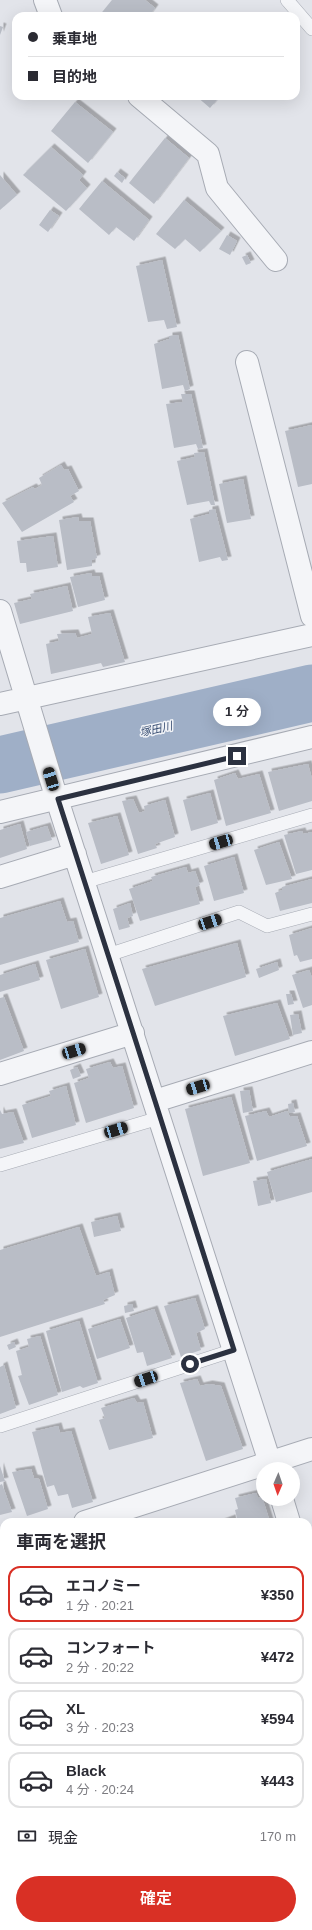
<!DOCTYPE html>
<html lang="ja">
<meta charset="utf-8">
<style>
body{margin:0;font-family:Helvetica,"Noto Sans JP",sans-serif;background:#f7f7f7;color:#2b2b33;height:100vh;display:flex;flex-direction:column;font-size:15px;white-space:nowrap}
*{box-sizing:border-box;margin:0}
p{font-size:13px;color:#7c7c81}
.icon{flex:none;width:22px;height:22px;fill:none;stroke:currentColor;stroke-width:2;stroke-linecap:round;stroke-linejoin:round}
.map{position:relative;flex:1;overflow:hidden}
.details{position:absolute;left:0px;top:1518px;width:312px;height:412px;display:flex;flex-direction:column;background:#fff;border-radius:12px 12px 0 0;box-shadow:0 4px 16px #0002}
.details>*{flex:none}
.banner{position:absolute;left:12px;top:12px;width:288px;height:88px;border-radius:12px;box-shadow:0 4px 16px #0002;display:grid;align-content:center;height:88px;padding:0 16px;background:#fff}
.needle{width:26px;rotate:182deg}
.controls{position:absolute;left:256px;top:1462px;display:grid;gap:8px}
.controls a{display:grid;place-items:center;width:44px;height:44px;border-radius:50%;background:#fff;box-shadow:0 4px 16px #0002;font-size:20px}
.end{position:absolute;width:18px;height:18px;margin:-9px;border:5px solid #2b3140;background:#fff;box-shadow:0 0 0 2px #fff}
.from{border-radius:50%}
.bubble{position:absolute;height:28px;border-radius:14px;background:#fff;box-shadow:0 4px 16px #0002;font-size:13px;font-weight:600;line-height:28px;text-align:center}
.car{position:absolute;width:12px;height:24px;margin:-12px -6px;border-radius:5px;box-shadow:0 0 3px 1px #0007;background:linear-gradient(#222 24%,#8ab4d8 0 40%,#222 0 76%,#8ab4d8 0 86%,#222 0)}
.banner b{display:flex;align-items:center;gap:14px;height:38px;font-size:15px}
.banner b+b{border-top:1px solid #e1e1e2}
.banner i{width:10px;height:10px;background:#2b2b33}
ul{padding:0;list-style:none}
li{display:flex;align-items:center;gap:12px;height:56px;margin:0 8px 6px;padding:0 8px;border:2px solid #e1e1e2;border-radius:12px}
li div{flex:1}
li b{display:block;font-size:15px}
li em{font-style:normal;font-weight:600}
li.current{border-color:#d93025}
li>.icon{width:36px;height:36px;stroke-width:1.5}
h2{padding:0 16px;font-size:18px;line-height:48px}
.pay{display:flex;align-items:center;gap:10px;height:44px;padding:0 16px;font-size:15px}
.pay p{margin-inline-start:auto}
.cta{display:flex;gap:8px;margin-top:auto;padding:8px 16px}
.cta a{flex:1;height:46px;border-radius:24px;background:#d93025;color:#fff;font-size:16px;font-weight:600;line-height:46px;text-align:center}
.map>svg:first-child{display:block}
</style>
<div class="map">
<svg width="312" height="1930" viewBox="0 0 312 1930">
<defs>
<filter id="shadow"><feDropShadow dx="3.5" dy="-3.5" stdDeviation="0" flood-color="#0004"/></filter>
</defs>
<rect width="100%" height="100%" fill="#e2e4ea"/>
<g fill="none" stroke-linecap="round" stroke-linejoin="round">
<path stroke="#9fafc7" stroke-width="57" d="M0 765 312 693"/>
</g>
<path fill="#b9bdc6" filter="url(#shadow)" d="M112 0H145L155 8 149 16H99Z
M0 26 3 27 0 35Z
M196 96H220L210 108Z
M75 102 113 132 88 163 51 131Z
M165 138 189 158 154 204 129 183Z
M51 147 83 175 79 180 87 188 66 211 23 175Z
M117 172 125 178 122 183 114 176Z
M0 175 17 195 0 210Z
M102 181 149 220 134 241 116 227 109 235 79 209Z
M184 200 221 231 200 252 185 239 175 249 156 234Z
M50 210 59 216 48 232 39 225Z
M227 235 237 241 230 255 219 249Z
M247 255 251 263 246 265 242 257Z
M162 260 177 327 167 329 164 320 148 322 136 266Z
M178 335 190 389 185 391 183 385 162 389 154 344 169 339V336Z
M181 394H191L203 448 198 449 196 444 174 448 166 404 183 402Z
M312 425V484L298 487 285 431Z
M204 452 215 505H211L209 501 187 505 177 461 195 457 194 453Z
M61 465 64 470 68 469 79 491 70 496 74 502 22 532 2 503 33 487 35 489 42 485 39 478Z
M243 479 251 519 227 523 219 484Z
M215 509 228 560 222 561 220 557 199 562 190 519 209 514V510Z
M78 517 79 521H90L97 558 92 560V566L67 570 59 520Z
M53 536 58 567 27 572 26 563H20L17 541Z
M91 573 92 576H99L105 600 78 607 70 577Z
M67 586 73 611 20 624 14 603 32 599 30 594Z
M110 613 125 662 103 667 101 663 51 674 46 644 59 641 57 634 75 633 77 638 92 634 88 617Z
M308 764 312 779V801L279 811 268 772Z
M235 773 238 779 259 774 271 813 226 826 214 780Z
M210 793 218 823 191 831 183 800Z
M133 799 139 813 145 811 144 806 165 800 175 837 155 844 157 848 138 854 122 801Z
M117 816 129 855 101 864 88 823Z
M20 824 27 849 0 858V830Z
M47 826 52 840 30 846 26 832Z
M302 831 303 834 312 832V870L296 874 284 835Z
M279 842 292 879 266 885 254 850Z
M234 857 244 893 214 901 204 866Z
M186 867 188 873 195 871 200 885 195 887 200 904 140 921 129 889 153 881 151 877Z
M312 879V903L280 911 275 893 282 890V887Z
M60 901 67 922 73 921 79 942 0 965V918Z
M130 903 133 916 127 918 130 927 119 930 113 909Z
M312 928V959L300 962 297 955 294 956 289 935Z
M237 943 246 977 155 1006 142 969Z
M85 949 99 997 61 1009 46 960Z
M277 962 279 970 259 978 256 969Z
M35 964 40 980 0 992V975Z
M309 970 312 978V1005L303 1008 292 975Z
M286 994H291L294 1004 288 1005Z
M4 997 24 1051 0 1060V998Z
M277 1003 290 1039 235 1056 223 1016Z
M298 1014 302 1033 293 1035 290 1015Z
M110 1062 113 1068 122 1066 134 1108 86 1123 74 1083 89 1078 86 1069Z
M77 1067 81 1076 73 1079 70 1070Z
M66 1086 76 1125 32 1138 22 1105 51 1096 49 1091Z
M249 1090 253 1111 243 1113 240 1091Z
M231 1097 250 1163 203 1176 185 1109Z
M293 1103 295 1112 289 1113 288 1104Z
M0 1110 2 1114 13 1112 24 1143 0 1149Z
M266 1111 269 1117 287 1111 290 1117 297 1116 307 1146 257 1161 245 1116Z
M312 1159V1192L276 1202 267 1172Z
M266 1179 271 1203 258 1206 253 1181Z
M117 1216 121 1231 94 1237 91 1222Z
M79 1227 96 1276 109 1272 115 1295 103 1300 105 1304 0 1337V1250Z
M195 1298 205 1329 196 1333 201 1350 181 1357 164 1306Z
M132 1304 134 1311 125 1313 124 1306Z
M154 1309 172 1358 147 1366 143 1352 137 1353 126 1318Z
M120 1319 130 1348 97 1359 88 1329Z
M79 1321 98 1383 83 1388 80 1386 62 1392 46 1331Z
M40 1336 58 1395 29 1405 18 1376 22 1375 16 1351 29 1347 27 1339Z
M14 1342 16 1347 9 1350 7 1345Z
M4 1365 16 1408 0 1414V1367Z
M197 1379 200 1386 209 1384 221 1386 243 1449 206 1461 180 1383Z
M134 1398 137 1403 143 1402 153 1438 109 1450 99 1420 105 1418 101 1408Z
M58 1426 60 1433 71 1431 93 1502 72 1508 68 1494 58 1496 54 1485 47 1487 32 1432Z
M0 1466 5 1481 0 1482Z
M31 1469 34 1478 39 1479 48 1509 27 1516 12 1472Z
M2 1484 12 1512 0 1515V1485Z
M256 1493 258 1498 262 1497 270 1522H238L235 1510 238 1509 235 1498Z
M232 1518 233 1522H221Z
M2 1590 4 1596 0 1598V1591Z
M4 1610V1643L0 1644V1611Z
M312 1654V1719L308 1720V1655Z
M4 1659V1702L0 1691V1660Z
M4 1741V1749L0 1750V1743Z
M311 1871 312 1930H308L300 1926H308V1876Z
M65 1926H81L80 1930Z
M123 1926H232L231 1928 234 1930H131Z"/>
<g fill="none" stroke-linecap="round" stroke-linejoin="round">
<defs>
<path id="service" d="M287 0 312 29
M84 882 312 815
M108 955 239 912 267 926 312 914
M0 1165 159 1118
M0 1426 234 1350
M308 1734 312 1733"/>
<path id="minor" d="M45 0 51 16
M139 96 208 154 217 188 276 260
M247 362 312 616
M0 611 55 793 272 1469
M0 704 312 635
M0 812 312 737
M0 877 75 854
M0 1074 133 1033
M155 1101 312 1052
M282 1499 289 1522
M308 1579 312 1591"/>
<path id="tertiary" d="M85 1522 312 1449
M0 1549 4 1548"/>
</defs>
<use href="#service" stroke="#a7abb4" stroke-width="14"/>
<use href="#minor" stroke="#a7abb4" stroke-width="24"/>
<use href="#tertiary" stroke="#a7abb4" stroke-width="24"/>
<use href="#service" stroke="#f4f5f8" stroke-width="13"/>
<use href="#minor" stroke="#f4f5f8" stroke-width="22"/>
<use href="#tertiary" stroke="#f4f5f8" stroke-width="22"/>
</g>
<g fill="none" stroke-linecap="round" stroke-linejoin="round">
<path stroke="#2b3140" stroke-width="5" d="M190 1364 234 1350 155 1101 58 799 237 756"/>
</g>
<g text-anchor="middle" stroke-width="3" stroke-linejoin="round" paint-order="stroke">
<g font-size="11" font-style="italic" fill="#374d72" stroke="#f1f3f7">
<text transform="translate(156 729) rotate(-13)" y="4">塚田川</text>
</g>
</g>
</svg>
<div class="controls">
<a><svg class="needle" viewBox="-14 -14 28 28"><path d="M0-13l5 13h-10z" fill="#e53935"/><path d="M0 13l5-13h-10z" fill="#7c7c81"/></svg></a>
</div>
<i class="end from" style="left:190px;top:1364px"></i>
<i class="end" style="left:237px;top:756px"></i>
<div class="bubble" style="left:213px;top:698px;width:48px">1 分</div>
<i class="car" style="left:51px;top:779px;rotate:343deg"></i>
<i class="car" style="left:221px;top:842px;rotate:254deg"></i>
<i class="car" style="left:210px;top:922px;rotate:72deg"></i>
<i class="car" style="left:74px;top:1051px;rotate:73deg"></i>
<i class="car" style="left:198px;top:1087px;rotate:253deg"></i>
<i class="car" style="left:116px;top:1130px;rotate:73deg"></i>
<i class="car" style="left:146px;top:1379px;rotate:252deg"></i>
<div class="banner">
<b><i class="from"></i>乗車地</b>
<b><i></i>目的地</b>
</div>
<section class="details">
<h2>車両を選択</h2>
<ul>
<li class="current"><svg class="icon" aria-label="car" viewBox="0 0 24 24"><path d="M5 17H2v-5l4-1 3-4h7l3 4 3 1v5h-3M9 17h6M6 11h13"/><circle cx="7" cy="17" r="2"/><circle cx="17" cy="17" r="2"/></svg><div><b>エコノミー</b><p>1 分 · 20:21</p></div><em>¥350</em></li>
<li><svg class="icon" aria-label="car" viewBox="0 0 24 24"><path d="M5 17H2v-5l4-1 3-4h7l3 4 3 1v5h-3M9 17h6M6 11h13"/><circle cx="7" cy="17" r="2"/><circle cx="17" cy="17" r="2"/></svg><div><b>コンフォート</b><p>2 分 · 20:22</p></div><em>¥472</em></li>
<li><svg class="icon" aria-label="car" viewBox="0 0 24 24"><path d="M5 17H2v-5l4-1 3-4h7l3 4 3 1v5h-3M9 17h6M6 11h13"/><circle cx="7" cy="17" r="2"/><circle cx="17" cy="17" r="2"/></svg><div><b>XL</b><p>3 分 · 20:23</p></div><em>¥594</em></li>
<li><svg class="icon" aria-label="car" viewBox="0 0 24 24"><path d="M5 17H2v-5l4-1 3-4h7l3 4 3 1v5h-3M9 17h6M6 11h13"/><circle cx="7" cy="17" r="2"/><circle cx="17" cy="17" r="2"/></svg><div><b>Black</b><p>4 分 · 20:24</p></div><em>¥443</em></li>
</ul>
<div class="pay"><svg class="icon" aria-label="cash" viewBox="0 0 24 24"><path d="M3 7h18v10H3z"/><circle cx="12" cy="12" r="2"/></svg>現金<p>170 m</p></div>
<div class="cta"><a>確定</a></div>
</section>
</div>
